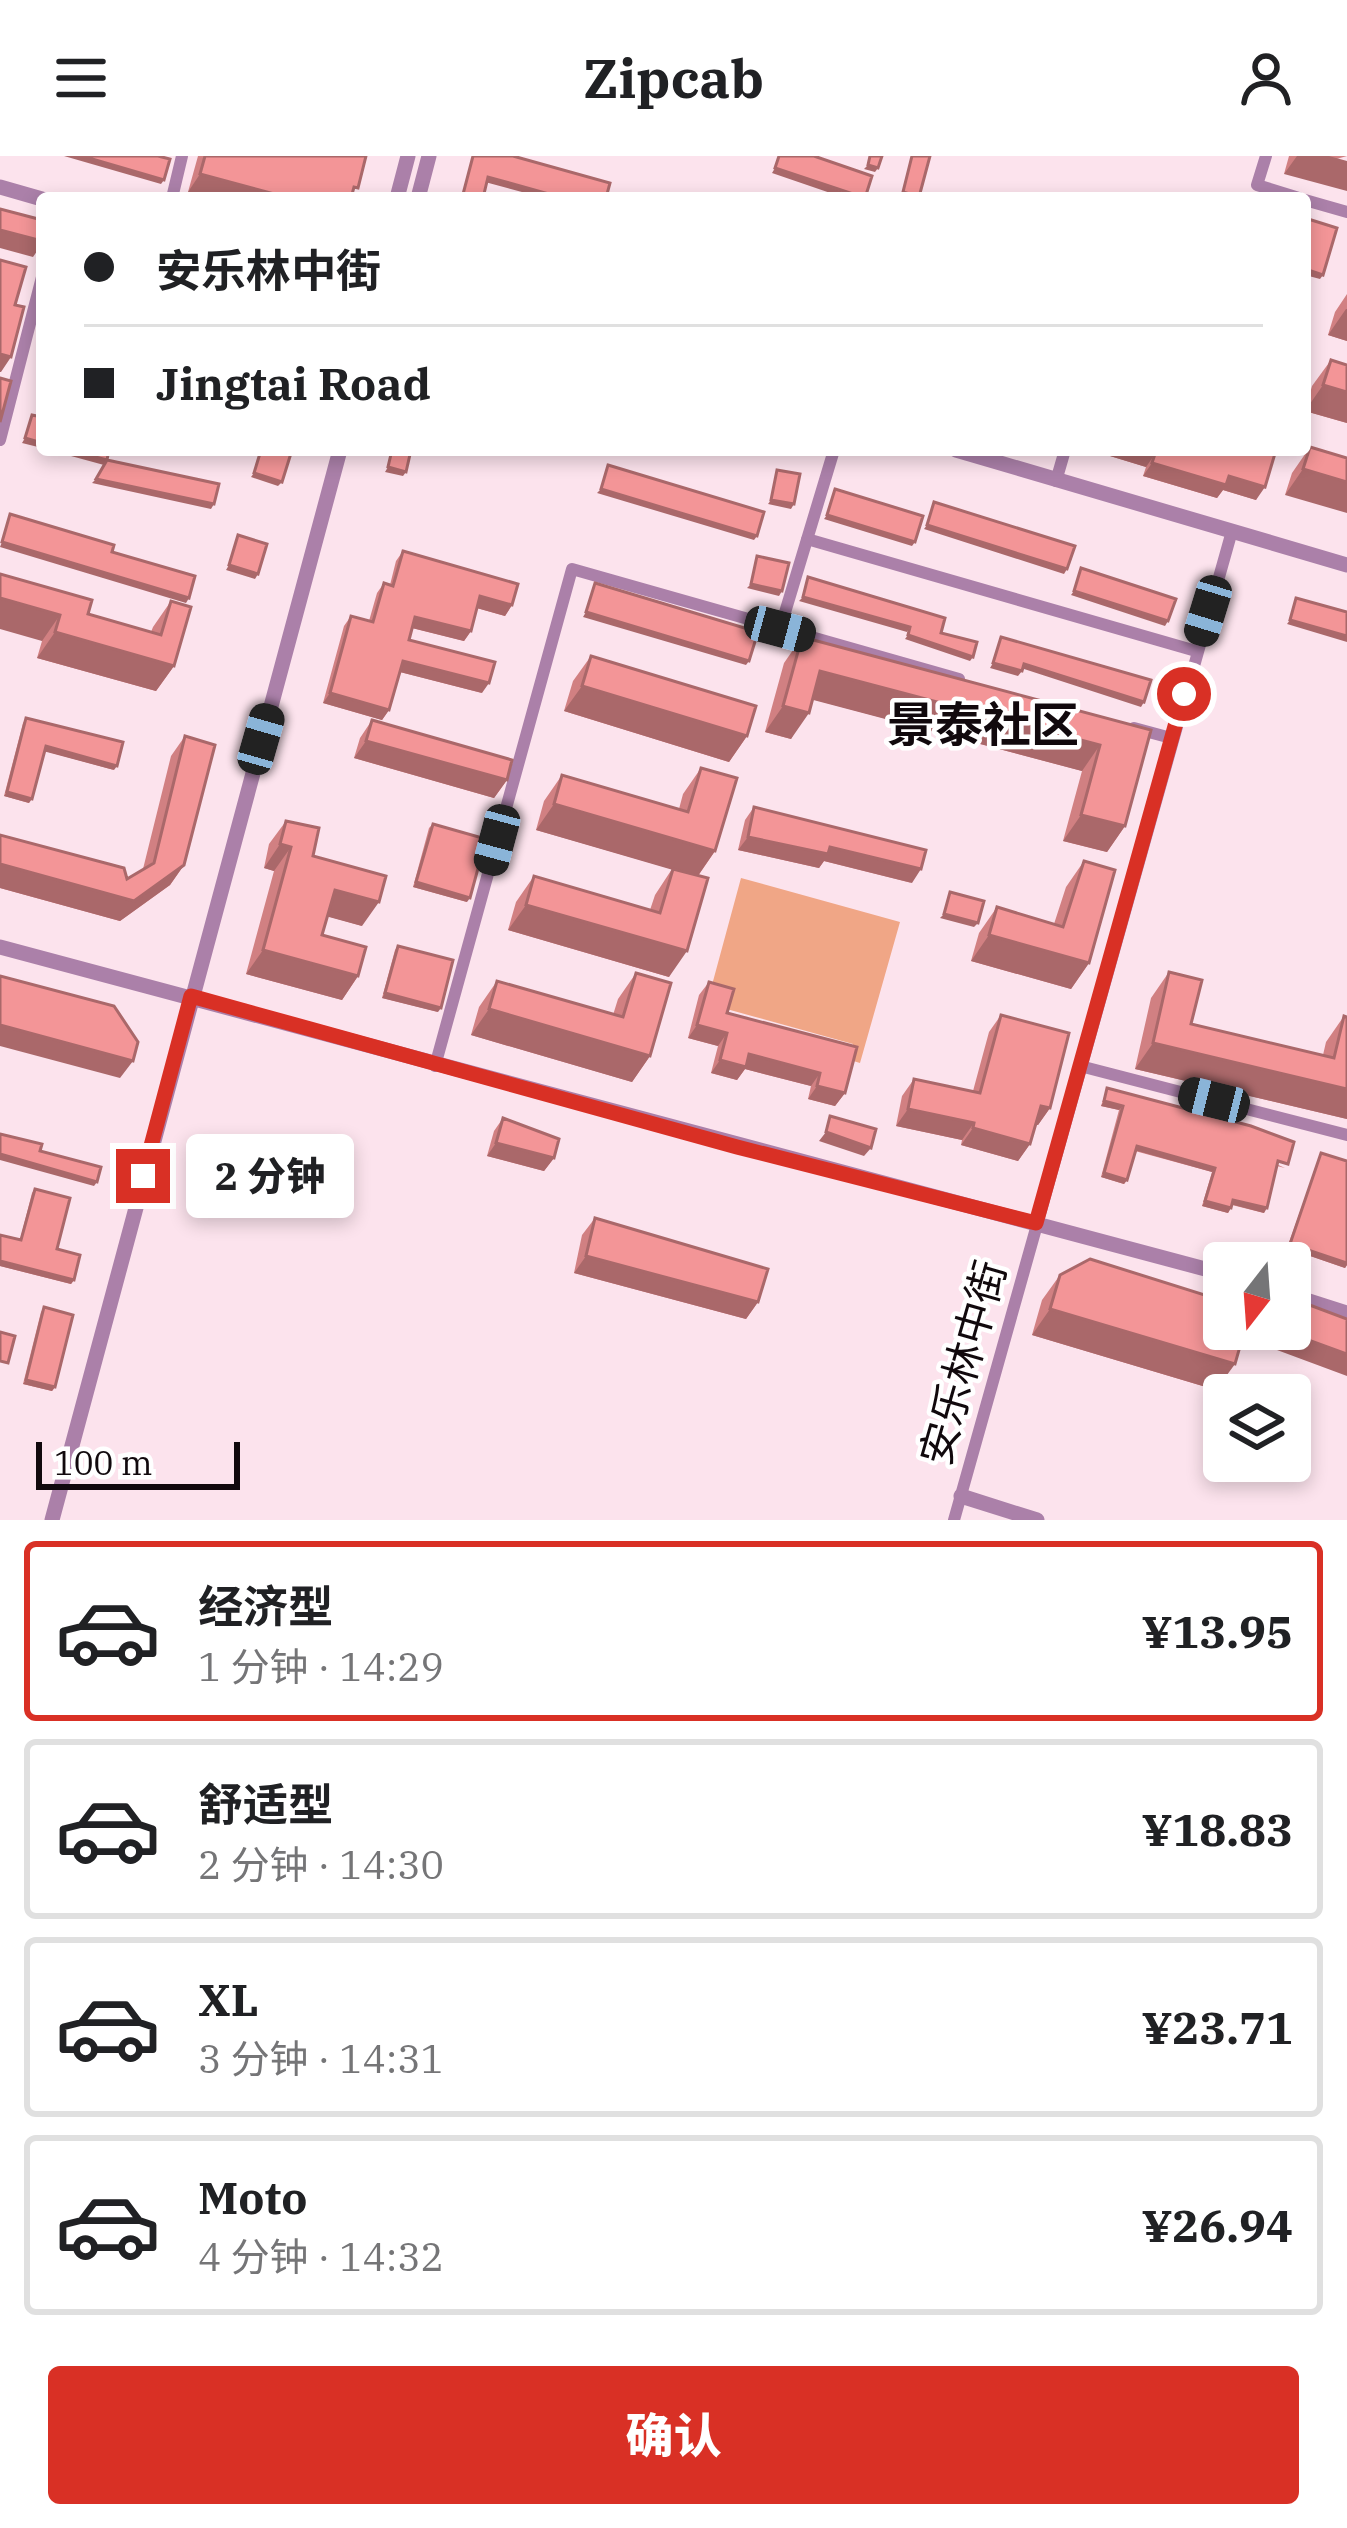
<!DOCTYPE html>
<html lang="zh">
<meta charset="utf-8">
<style>
body{margin:0;font-family:"IBM Plex Serif","Noto Sans SC",serif;background:#f6f6f6;color:#202124;height:100vh;display:flex;flex-direction:column;font-size:45px;white-space:nowrap}
*{box-sizing:border-box;margin:0}
p{font-size:39px;color:#757577}
.icon{flex:none;width:66px;height:66px;fill:none;stroke:currentColor;stroke-width:2;stroke-linecap:round;stroke-linejoin:round}
.map{position:relative;height:1364px;overflow:hidden}
.panel{display:flex;flex-direction:column;background:#fff;flex:1}
.panel>*{flex:none}
.banner{position:absolute;left:36px;top:36px;width:1275px;height:264px;border-radius:12px;box-shadow:0 6px 18px #0003;display:grid;align-content:center;height:264px;padding:0 48px;background:#fff}
.needle{width:78px;rotate:197deg}
.tools{position:absolute;left:1203px;top:1086px;display:grid;gap:24px}
.tools a{display:grid;place-items:center;width:108px;height:108px;border-radius:12px;background:#fff;box-shadow:0 6px 18px #0003;font-size:60px}
.scale{position:absolute;left:36px;bottom:30px;width:204px;box-sizing:border-box;padding-left:12px;border:6px solid #11090d;border-top:0;font-size:33px;line-height:42px;white-space:nowrap;color:#11090d;-webkit-text-stroke:9px #fff;paint-order:stroke}
.end{position:absolute;width:54px;height:54px;margin:-27px;border:15px solid #d93025;background:#fff;box-shadow:0 0 0 6px #fff}
.from{border-radius:50%}
.bubble{position:absolute;height:84px;border-radius:12px;background:#fff;box-shadow:0 6px 18px #0003;font-size:39px;font-weight:800;line-height:84px;text-align:center}
.car{position:absolute;width:36px;height:72px;margin:-36px -18px;border-radius:15px;box-shadow:0 0 9px 3px #0007;background:linear-gradient(#222 24%,#8ab4d8 0 40%,#222 0 76%,#8ab4d8 0 86%,#222 0)}
.banner b{display:flex;align-items:center;gap:42px;height:114px;font-size:45px}
.banner b+b{border-top:3px solid #e0e0e0}
.banner i{width:30px;height:30px;background:#202124}
ul{padding:21px 0 0;list-style:none}
li{display:flex;align-items:center;gap:36px;height:180px;margin:0 24px 18px;padding:0 24px;border:6px solid #e0e0e0;border-radius:12px}
li div{flex:1}
li b{display:block;font-size:45px}
li em{font-style:normal;font-weight:800}
li.on{border-color:#d93025}
li>.icon{width:108px;height:108px;stroke-width:1.5}
.cta{display:flex;gap:24px;margin-top:auto;padding:24px 48px}
.cta a{flex:1;height:138px;border-radius:12px;background:#d93025;color:#fff;font-size:48px;font-weight:800;line-height:138px;text-align:center}
header{display:flex;justify-content:space-between;align-items:center;height:156px;padding:0 48px;background:#fff;font-size:54px;font-weight:800}
.map>svg:first-child{display:block}
</style>
<header><svg class="icon" aria-label="menu" viewBox="0 0 24 24"><path d="M4 6h16M4 12h16M4 18h16"/></svg>Zipcab<svg class="icon" aria-label="person" viewBox="0 0 24 24"><circle cx="12" cy="8" r="4"/><path d="M4 21q1-7 8-7t8 7"/></svg></header>
<div class="map">
<svg width="1347" height="1364" viewBox="0 0 1347 1364">
<rect width="100%" height="100%" fill="#fce3ed"/>
<path fill="#f0a686" d="M741 722 900 766 860 907 850 904 853 888 723 852 709 840Z"/>
<g fill="none" stroke-linecap="round" stroke-linejoin="round">
<path stroke="#ab80a9" stroke-width="12" d="M1266 0 1257 29 1299 42
M172 42 182 0
M1305 44 1347 56
M0 284 42 121
M1056 325 1065 294
M807 383 1196 495
M780 473 834 294
M1134 572 1171 582
M435 910 572 413 959 523
M1080 910 1347 979
M954 1364 1232 375"/>
<path stroke="#ab80a9" stroke-width="15" d="M0 31 42 43
M397 42 408 0
M418 42 429 0
M956 294 1347 409
M0 791 1224 1118
M1290 1139 1347 1157
M961 1340 1037 1364
M52 1364 340 294"/>
</g>
<path fill="#d18082" d="M198 0H366L188 36Z
M1289 0H1347L1284 18Z
M1347 138V185L1328 179 1335 156Z
M1331 204 1347 209V267L1305 255 1312 230Z
M1310 291 1347 302 1285 339 1292 317Z
M1112 294H1276L1256 344 1223 334 1217 342 1143 320 1146 311 1110 300Z
M403 395 512 449 505 460 477 452 471 475 464 485 412 472 409 484 482 537 400 516 389 554 382 564 323 547 344 470 351 460 369 465 377 437 384 427 390 429 396 405Z
M0 418 88 458 151 476 153 471 171 445 174 510 156 535 37 502 42 485Z
M802 481 1151 574 1125 670 1107 696 1063 685 1082 615 812 543 791 583 765 576 784 507Z
M591 500 747 580 729 606 564 555 573 525Z
M26 562 114 614 45 595 29 647 4 640 23 567Z
M372 564 507 624 494 642 354 602 360 582Z
M185 580 184 709 170 729 120 765 0 732V679L127 723 143 713 171 600Z
M701 612 715 695 698 720 669 821 508 774 516 746 534 720 650 754 655 739 672 713 536 674 544 645 562 619 679 653 683 638Z
M754 651 912 727 824 705 819 712 738 694 745 664Z
M286 665 362 770 327 760 322 779 358 820 342 844 246 818 274 715 264 712 269 688Z
M433 668 467 746 413 731 429 672Z
M1084 705 1089 807 1071 833 971 805 979 777 997 751 1054 768 1066 731Z
M398 790 438 856 382 842 395 794Z
M1169 816 1191 868 1323 899 1326 886 1344 860 1347 963 1135 913 1151 842Z
M636 817 650 900 632 926 471 879 479 851 497 825 613 859 618 843Z
M709 826 727 857 857 891 845 937 835 950 808 943 811 930 745 913 737 924 711 917 718 890 688 882 699 839Z
M1001 859 1050 952 1038 969H1035L1030 988 1018 1005 961 989 962 984 896 970 902 940 914 923 973 935 989 876Z
M1107 932 1285 1012 1277 1010 1264 1057 1232 1049 1228 1057 1202 1050 1212 1016 1135 995 1127 1024 1124 1028 1101 1021 1119 954 1101 950Z
M503 962 554 1002 544 1015 487 1000 494 975Z
M1321 997 1347 1005V1109L1345 1112 1287 1092Z
M35 1033 57 1093 74 1124 71 1128 0 1110V1079L20 1084 32 1037Z
M595 1062 758 1146 746 1163 574 1117 582 1079Z
M1060 1119 1216 1234 1032 1179 1042 1144Z
M1299 1145 1347 1163 1277 1194 1284 1173H1290V1158Z
M44 1151 55 1231 52 1235 23 1228 41 1156Z"/>
<path fill="#aa686a" d="M64 0H82L164 24 161 28Z
M1297 0H1329L1347 5V35L1284 18Z
M868 9 878 12 875 16 864 13Z
M775 12 861 42H845L772 17Z
M200 18 289 42H212L188 36Z
M488 21 563 42H544L485 26Z
M903 36 919 41H899Z
M0 74 42 85V88L33 101 0 92Z
M1305 113 1323 119 1320 123 1305 119Z
M1346 153H1347V185L1328 179Z
M0 198 11 201 1 216H0Z
M1323 229 1347 236V267L1305 255Z
M25 282 42 287V292L22 287Z
M49 294H69L107 304 104 309Z
M1114 294H1143L1155 298 1146 311 1110 300Z
M1152 307 1229 320 1265 331 1256 344 1223 334 1217 342 1143 320Z
M388 311 406 316 403 320 385 316Z
M1303 313 1347 326V357L1285 339Z
M254 317 282 326 278 330 251 321Z
M96 323 214 348 211 353 92 327Z
M601 333 757 380 754 384 597 337Z
M771 344 794 348 791 353 768 348Z
M827 359 915 386 912 390 824 363Z
M927 369 1067 413 1064 418 924 373Z
M2 386 189 442 186 447 0 391Z
M229 409 258 418 255 423 226 414Z
M751 428 782 435 779 440 747 432Z
M1074 435 1168 465 1165 470 1071 439Z
M480 440 512 449 505 460 473 451Z
M803 441 910 471 907 476 799 445Z
M0 442 60 459 42 485 0 473Z
M586 456 749 505 746 509 583 461Z
M415 461 471 475 464 485 408 471Z
M1290 464 1347 480V486L1287 468Z
M55 476 174 510 156 535 37 502Z
M908 479 973 501 970 505 905 483Z
M403 505 489 527 482 537 396 515Z
M993 507 1022 515 1018 520 990 512Z
M1024 508 1144 546 1141 551 1021 512Z
M820 515 1100 589 1082 615 802 541Z
M582 530 747 580 729 606 564 555Z
M330 537 389 554 382 564 323 547Z
M783 550 809 557 791 583 765 576Z
M366 585 507 624 494 642 354 602Z
M46 590 117 610 114 614 43 595Z
M7 636 32 643 29 647 4 640Z
M554 648 715 695 697 721 536 674Z
M1081 659 1125 670 1107 696 1063 685Z
M748 681 830 691 921 713 912 727 824 705 819 712 738 694Z
M280 688 291 691 274 715 264 712Z
M0 708 134 745 184 709 170 729 120 765 0 732Z
M416 726 470 742 467 746 413 731Z
M335 734 379 746 362 770 318 758Z
M526 749 687 795 669 821 508 774Z
M944 758 978 767 974 771 940 762Z
M989 779 1089 807 1071 833 971 805Z
M263 794 358 820 342 844 246 818Z
M385 837 441 852 438 856 382 842Z
M489 853 650 900 632 926 471 879Z
M0 869 133 905 120 922 0 890Z
M697 869 727 877 718 890 688 882Z
M1153 887 1347 933V963L1135 913Z
M749 898 820 917 811 930 745 913 737 924 711 917 720 904Z
M817 930 845 937 835 950 808 943Z
M1104 945 1123 950 1119 954 1101 950Z
M1041 950 1050 952 1038 969 1029 967Z
M908 953 974 967 962 984 896 970Z
M973 972 1030 988 1018 1005 961 989Z
M826 976 871 992 864 1000 819 985Z
M496 987 554 1002 544 1015 487 1000Z
M1137 990 1215 1012 1212 1016 1134 994Z
M0 998 97 1026 94 1030 0 1004Z
M1104 1017 1127 1024 1124 1028 1101 1021Z
M1233 1044 1267 1052 1264 1057 1230 1048Z
M1205 1045 1231 1052 1228 1057 1202 1050Z
M1290 1088 1347 1107V1109L1345 1112 1287 1092Z
M586 1100 758 1146 746 1163 574 1117Z
M0 1105 74 1124 71 1128 0 1110Z
M1050 1153 1235 1208 1216 1234 1032 1179Z
M1289 1177 1347 1198V1220L1277 1194Z
M26 1224 55 1231 52 1235 23 1228Z"/>
<path fill="#f39597" stroke="#aa686a" stroke-width="3" d="M82 0H158L170 3 164 24Z
M205 0H366L358 32 354 31 351 42H289L200 18Z
M473 0H513L610 27 606 42H563L488 21 483 42H462Z
M779 0H814L872 20 865 42 775 12Z
M870 0H882L878 12 868 9Z
M912 0H930L919 41 903 36Z
M0 53 42 64V85L0 74Z
M1305 62 1337 72 1323 119 1305 113Z
M0 104 26 111 15 149 24 151 11 201 0 198Z
M1331 204 1347 209V236L1323 229Z
M0 222 11 225 0 266Z
M32 259 42 261V287L25 282Z
M1310 291 1347 302V326L1303 313Z
M69 294H109L107 304Z
M261 294H292L282 326 254 317Z
M392 294H411L406 316 388 311Z
M1143 294H1276L1265 331 1229 320 1226 329 1152 307 1155 298Z
M107 304 219 328 214 348 96 323Z
M608 309 764 356 757 380 601 333Z
M777 314 800 318 794 348 771 344Z
M835 333 923 360 915 386 827 359Z
M934 346 1075 390 1067 413 927 369Z
M10 358 114 389 112 396 195 420 189 442 2 386Z
M238 379 267 388 258 418 229 409Z
M403 395 518 428 512 449 480 440 471 475 415 461 409 484 495 506 489 527 403 505 389 554 330 537 351 460 373 466 384 427 393 430Z
M757 400 789 407 782 435 751 428Z
M1081 412 1176 443 1168 465 1074 435Z
M0 418 92 444 88 458 161 479 171 445 191 451 174 510 55 476 60 459 0 442Z
M808 421 945 462 941 477 977 486 973 501 908 479 910 471 803 441Z
M595 427 758 476 749 505 586 456Z
M1296 442 1347 456V480L1290 464Z
M802 481 1151 574 1125 670 1081 659 1100 589 820 515 809 557 783 550Z
M1001 481 1151 524 1144 546 1024 508 1022 515 993 507Z
M591 500 756 550 747 580 582 530Z
M26 562 123 586 117 610 46 590 32 643 7 636Z
M372 564 512 604 507 624 366 585Z
M185 580 215 589 184 709 134 745 0 708V679L124 712 127 723 154 707Z
M701 612 737 622 715 695 554 648 562 619 688 656Z
M754 651 926 694 921 713 830 691 828 698 748 681Z
M286 665 319 672 313 700 386 720 379 746 335 734 322 779 366 791 358 820 263 794 291 691 280 688Z
M433 668 486 683 470 742 416 726Z
M1084 705 1115 714 1089 807 989 779 997 751 1063 771Z
M673 713 708 722 687 795 526 749 534 720 660 757Z
M950 736 984 745 978 767 944 758Z
M398 790 453 804 441 852 385 837Z
M1169 816 1202 824 1191 868 1334 902 1344 860 1347 861V933L1153 887Z
M636 817 671 827 650 900 489 853 497 825 623 861Z
M0 820 114 850 138 886 133 905 0 869Z
M709 826 734 833 727 857 857 891 845 937 817 930 820 917 749 898 746 911 720 904 727 877 697 869Z
M1001 859 1069 877 1050 952 1041 950 1030 988 973 972 974 967 908 953 914 923 980 937Z
M1107 932 1251 970 1294 986 1288 1008 1278 1005 1267 1052 1233 1044 1231 1052 1205 1045 1215 1012 1137 990 1127 1024 1104 1017 1123 950 1104 945Z
M830 960 876 973 871 992 826 976Z
M503 962 559 983 554 1002 496 987Z
M0 978 42 988 40 995 101 1011 97 1026 0 998Z
M1321 997 1347 1005V1107L1290 1088Z
M35 1033 70 1042 57 1093 80 1099 74 1124 0 1105V1079L21 1084Z
M595 1062 768 1113 758 1146 586 1100Z
M1090 1103 1224 1145V1173H1245L1235 1208 1050 1153 1060 1119Z
M1299 1145 1347 1163V1198L1289 1177Z
M44 1151 73 1159 55 1231 26 1224Z
M0 1176 15 1180 8 1207 0 1205Z"/>
<g fill="none" stroke-linecap="round" stroke-linejoin="round">
<path stroke="#d93025" stroke-width="15" d="M143 1020 191 840 737 991 1036 1067 1184 538"/>
</g>
<g text-anchor="middle" stroke-width="9" stroke-linejoin="round" paint-order="stroke">
<g font-size="42" fill="#11090d" stroke="#fff">
<text transform="translate(963 1207) rotate(-74)" y="15">安乐林中街</text>
</g>
<g font-size="48" font-weight="bold" fill="#11090d" stroke="#fff">
<text x="983" y="586">景泰社区</text>
</g>
</g>
</svg>
<div class="tools">
<a><svg class="needle" viewBox="-14 -14 28 28"><path d="M0-13l5 13h-10z" fill="#e53935"/><path d="M0 13l5-13h-10z" fill="#757577"/></svg></a>
<a><svg class="icon" aria-label="layers" viewBox="0 0 24 24"><path d="M12 4l9 5-9 5-9-5zM3 14l9 5 9-5"/></svg></a>
</div>
<div class="scale">100 m</div>
<i class="end from" style="left:1184px;top:538px"></i>
<i class="end" style="left:143px;top:1020px"></i>
<div class="bubble" style="left:186px;top:978px;width:168px">2 分钟</div>
<i class="car" style="left:1208px;top:455px;rotate:197deg"></i>
<i class="car" style="left:780px;top:473px;rotate:105deg"></i>
<i class="car" style="left:261px;top:583px;rotate:16deg"></i>
<i class="car" style="left:497px;top:684px;rotate:195deg"></i>
<i class="car" style="left:1214px;top:944px;rotate:284deg"></i>
<div class="banner">
<b><i class="from"></i>安乐林中街</b>
<b><i></i>Jingtai Road</b>
</div>
</div>
<section class="panel">
<ul>
<li class="on"><svg class="icon" aria-label="car" viewBox="0 0 24 24"><path d="M5 17H2v-5l4-1 3-4h7l3 4 3 1v5h-3M9 17h6M6 11h13"/><circle cx="7" cy="17" r="2"/><circle cx="17" cy="17" r="2"/></svg><div><b>经济型</b><p>1 分钟 · 14:29</p></div><em>¥13.95</em></li>
<li><svg class="icon" aria-label="car" viewBox="0 0 24 24"><path d="M5 17H2v-5l4-1 3-4h7l3 4 3 1v5h-3M9 17h6M6 11h13"/><circle cx="7" cy="17" r="2"/><circle cx="17" cy="17" r="2"/></svg><div><b>舒适型</b><p>2 分钟 · 14:30</p></div><em>¥18.83</em></li>
<li><svg class="icon" aria-label="car" viewBox="0 0 24 24"><path d="M5 17H2v-5l4-1 3-4h7l3 4 3 1v5h-3M9 17h6M6 11h13"/><circle cx="7" cy="17" r="2"/><circle cx="17" cy="17" r="2"/></svg><div><b>XL</b><p>3 分钟 · 14:31</p></div><em>¥23.71</em></li>
<li><svg class="icon" aria-label="car" viewBox="0 0 24 24"><path d="M5 17H2v-5l4-1 3-4h7l3 4 3 1v5h-3M9 17h6M6 11h13"/><circle cx="7" cy="17" r="2"/><circle cx="17" cy="17" r="2"/></svg><div><b>Moto</b><p>4 分钟 · 14:32</p></div><em>¥26.94</em></li>
</ul>
<div class="cta"><a>确认</a></div>
</section>
